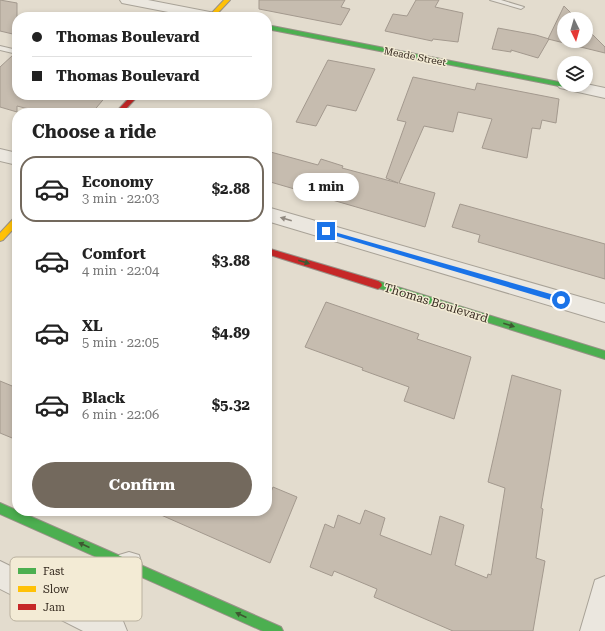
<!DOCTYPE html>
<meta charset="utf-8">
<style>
body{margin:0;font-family:"Roboto Serif",serif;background:#f6f6f6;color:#222;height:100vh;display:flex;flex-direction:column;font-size:15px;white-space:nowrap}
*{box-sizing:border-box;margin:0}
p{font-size:13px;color:#767676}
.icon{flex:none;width:22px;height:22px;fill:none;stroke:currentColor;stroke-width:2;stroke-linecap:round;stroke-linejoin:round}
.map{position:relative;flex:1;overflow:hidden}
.details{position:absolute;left:12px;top:108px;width:260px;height:408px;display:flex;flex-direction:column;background:#fff;border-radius:16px;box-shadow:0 2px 6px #0003}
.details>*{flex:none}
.guide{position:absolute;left:12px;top:12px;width:260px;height:88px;border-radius:16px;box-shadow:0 2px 6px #0003;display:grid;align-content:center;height:88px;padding:0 20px;background:#fff}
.needle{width:26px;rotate:175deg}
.tools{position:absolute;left:557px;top:12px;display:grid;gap:8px}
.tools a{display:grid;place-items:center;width:36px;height:36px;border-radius:50%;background:#fff;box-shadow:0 2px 6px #0003;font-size:20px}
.end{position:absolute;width:18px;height:18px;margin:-9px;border:5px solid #1a73e8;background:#fff;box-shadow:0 0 0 2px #fff}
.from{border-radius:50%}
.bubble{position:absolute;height:28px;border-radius:14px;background:#fff;box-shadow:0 2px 6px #0003;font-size:13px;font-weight:700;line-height:28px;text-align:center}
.guide b{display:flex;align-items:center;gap:14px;height:38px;font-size:15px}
.guide b+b{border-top:1px solid #e0e0e0}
.guide i{width:10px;height:10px;background:#222}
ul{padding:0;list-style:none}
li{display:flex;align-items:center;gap:12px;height:66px;margin:0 8px 6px;padding:0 12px;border:2px solid transparent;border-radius:16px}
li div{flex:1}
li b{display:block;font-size:15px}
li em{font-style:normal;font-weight:700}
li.active{border-color:#73695d}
li>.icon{width:36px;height:36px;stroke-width:1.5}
h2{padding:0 20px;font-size:18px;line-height:48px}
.primary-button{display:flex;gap:8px;margin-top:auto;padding:8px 20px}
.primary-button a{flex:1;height:46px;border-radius:24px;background:#73695d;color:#fff;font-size:16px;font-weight:700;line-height:46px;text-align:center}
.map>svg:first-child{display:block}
</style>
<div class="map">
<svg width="605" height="631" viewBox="0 0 605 631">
<rect width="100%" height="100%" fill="#e3dcce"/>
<path fill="#c6bcaf" stroke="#a3998e" d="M0 0 17 3V35L0 31Z
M259 0H345L341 7 350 9 341 25 259 9Z
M416 0H439L435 7 463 13 458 42 433 39 432 41 385 31 393 14 407 16Z
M564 6 577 19H564V41H586V28L605 47V53L548 39Z
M498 28 536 35 549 39 538 58 511 50V52L492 49Z
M13 55H17V95H107L92 113H44L17 106V112L0 107V67Z
M328 60 375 69 356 111 327 105 316 126 296 122Z
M413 77 475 90 477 83 559 99 556 123 542 120 540 129 532 128 527 158 482 148 492 119 458 112 453 132 424 126 399 183 435 193 425 227 267 181V151L318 165 321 159 343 166 342 168 398 183 386 178 406 122 397 120Z
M460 204 605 244V279L478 242 480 235 452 227Z
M326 302 419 334 417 339 471 357 454 419 404 401 409 387 362 370 363 368 305 347Z
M512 375 561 390 541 508 543 509 536 558 545 561 533 631H453L374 597 377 589 334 571 332 576 310 567 325 524 334 528 338 515 360 524 365 510 385 518 380 535 431 555 440 516 464 525 455 565 487 578 488 574 491 575 505 488 488 482Z
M0 381 17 388V440L0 433Z
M273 487 297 497 270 563 152 511H267V502Z"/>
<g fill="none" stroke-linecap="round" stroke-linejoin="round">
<defs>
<path id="lane" d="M490 0H501L524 7 521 9Z
M0 46 17 50V54L0 50Z"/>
<path id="street" d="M120 0H148L215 13 220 14 222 17H194L127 4 122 3Z
M564 80V85L586 84 605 88V98L560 88 557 85 560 82Z
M0 149 17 153V165L0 161Z
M267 207 605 304V322L267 221Z
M129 552 139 555 142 565 115 617 123 621 127 631H83L0 589V561L90 605 119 555Z
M605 576V631H580L595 580Z"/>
<path id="fast" d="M267 25 564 83V85H567L564 87 267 29Z
M378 281 605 351V359L375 287 374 285 375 283Z
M0 503 281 627 283 631H263L0 514Z"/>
<path id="slow" d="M224 0H230L214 17H208Z
M17 217V225L3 240 0 241V233L14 218Z"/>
<path id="jam" d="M132 95H139L122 113H115Z
M267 248 378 281 381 283 382 285 381 287 378 289 267 254Z"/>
</defs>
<use href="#lane" stroke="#a8a297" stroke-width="2"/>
<use href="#street" stroke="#a8a297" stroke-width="2"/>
<use href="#fast" stroke="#989187" stroke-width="2"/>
<use href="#slow" stroke="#989187" stroke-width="2"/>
<use href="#jam" stroke="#989187" stroke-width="2"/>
<use href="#lane" fill="#ebe7df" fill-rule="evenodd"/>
<use href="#street" fill="#ebe7df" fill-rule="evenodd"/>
<use href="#fast" fill="#4caf50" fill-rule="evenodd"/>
<use href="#slow" fill="#ffc107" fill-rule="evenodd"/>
<use href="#jam" fill="#c62828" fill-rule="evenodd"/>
</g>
<defs><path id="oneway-solid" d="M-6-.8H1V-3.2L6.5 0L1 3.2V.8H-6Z"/></defs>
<use fill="#908980" href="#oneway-solid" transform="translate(286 219) rotate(-164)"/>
<g fill="#3e5931">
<use href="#oneway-solid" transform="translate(304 262) rotate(17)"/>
<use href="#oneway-solid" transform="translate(509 325) rotate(17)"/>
<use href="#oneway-solid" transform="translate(84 545) rotate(-156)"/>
<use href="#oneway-solid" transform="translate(241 615) rotate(-156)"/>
</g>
<path fill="#1a73e8" d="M324 229 561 297 564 300 561 303 326 233 323 231Z"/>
<g text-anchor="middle" stroke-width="3" stroke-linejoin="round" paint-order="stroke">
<g font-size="10" fill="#362b20" stroke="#f3ebd5">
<text transform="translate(415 56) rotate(11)" y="4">Meade Street</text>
</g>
<g font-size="12" fill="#362b20" stroke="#f3ebd5">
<text transform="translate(436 303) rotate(17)" y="4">Thomas Boulevard</text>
</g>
</g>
<rect x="10" y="557" width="132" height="64" rx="6" fill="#f3ebd5" stroke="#bab19f" stroke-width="1"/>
<rect x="18" y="568" width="18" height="6" fill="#4caf50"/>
<rect x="18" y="586" width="18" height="6" fill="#ffc107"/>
<rect x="18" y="604" width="18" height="6" fill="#c62828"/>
<g font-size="11" fill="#362b20">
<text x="43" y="575">Fast</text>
<text x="43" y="593">Slow</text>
<text x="43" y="611">Jam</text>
</g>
</svg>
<div class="tools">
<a><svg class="needle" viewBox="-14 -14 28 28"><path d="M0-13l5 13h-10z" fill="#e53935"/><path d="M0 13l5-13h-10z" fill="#767676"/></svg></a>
<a><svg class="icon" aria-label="layers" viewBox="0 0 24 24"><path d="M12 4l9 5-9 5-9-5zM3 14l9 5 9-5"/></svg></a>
</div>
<i class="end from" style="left:561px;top:300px"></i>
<i class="end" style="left:326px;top:231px"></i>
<div class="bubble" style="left:293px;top:173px;width:66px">1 min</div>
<div class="guide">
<b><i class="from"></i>Thomas Boulevard</b>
<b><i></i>Thomas Boulevard</b>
</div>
<section class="details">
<h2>Choose a ride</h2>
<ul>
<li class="active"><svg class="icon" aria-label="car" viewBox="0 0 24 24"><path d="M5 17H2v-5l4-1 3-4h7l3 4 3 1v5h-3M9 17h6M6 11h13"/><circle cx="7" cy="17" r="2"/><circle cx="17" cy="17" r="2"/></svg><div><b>Economy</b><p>3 min · 22:03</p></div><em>$2.88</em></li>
<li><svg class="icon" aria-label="car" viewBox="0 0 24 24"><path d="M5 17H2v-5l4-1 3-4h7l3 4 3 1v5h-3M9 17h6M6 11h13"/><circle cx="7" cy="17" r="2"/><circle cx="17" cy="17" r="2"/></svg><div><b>Comfort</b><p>4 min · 22:04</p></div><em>$3.88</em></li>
<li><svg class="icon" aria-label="car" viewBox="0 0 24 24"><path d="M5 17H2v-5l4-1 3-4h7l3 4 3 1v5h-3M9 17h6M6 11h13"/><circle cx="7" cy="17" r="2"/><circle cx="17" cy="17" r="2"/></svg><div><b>XL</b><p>5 min · 22:05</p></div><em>$4.89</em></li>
<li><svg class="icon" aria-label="car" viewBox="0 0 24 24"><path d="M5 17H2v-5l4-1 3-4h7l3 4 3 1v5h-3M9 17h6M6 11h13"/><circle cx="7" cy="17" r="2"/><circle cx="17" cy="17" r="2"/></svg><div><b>Black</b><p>6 min · 22:06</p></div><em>$5.32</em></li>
</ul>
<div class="primary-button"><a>Confirm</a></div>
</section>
</div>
